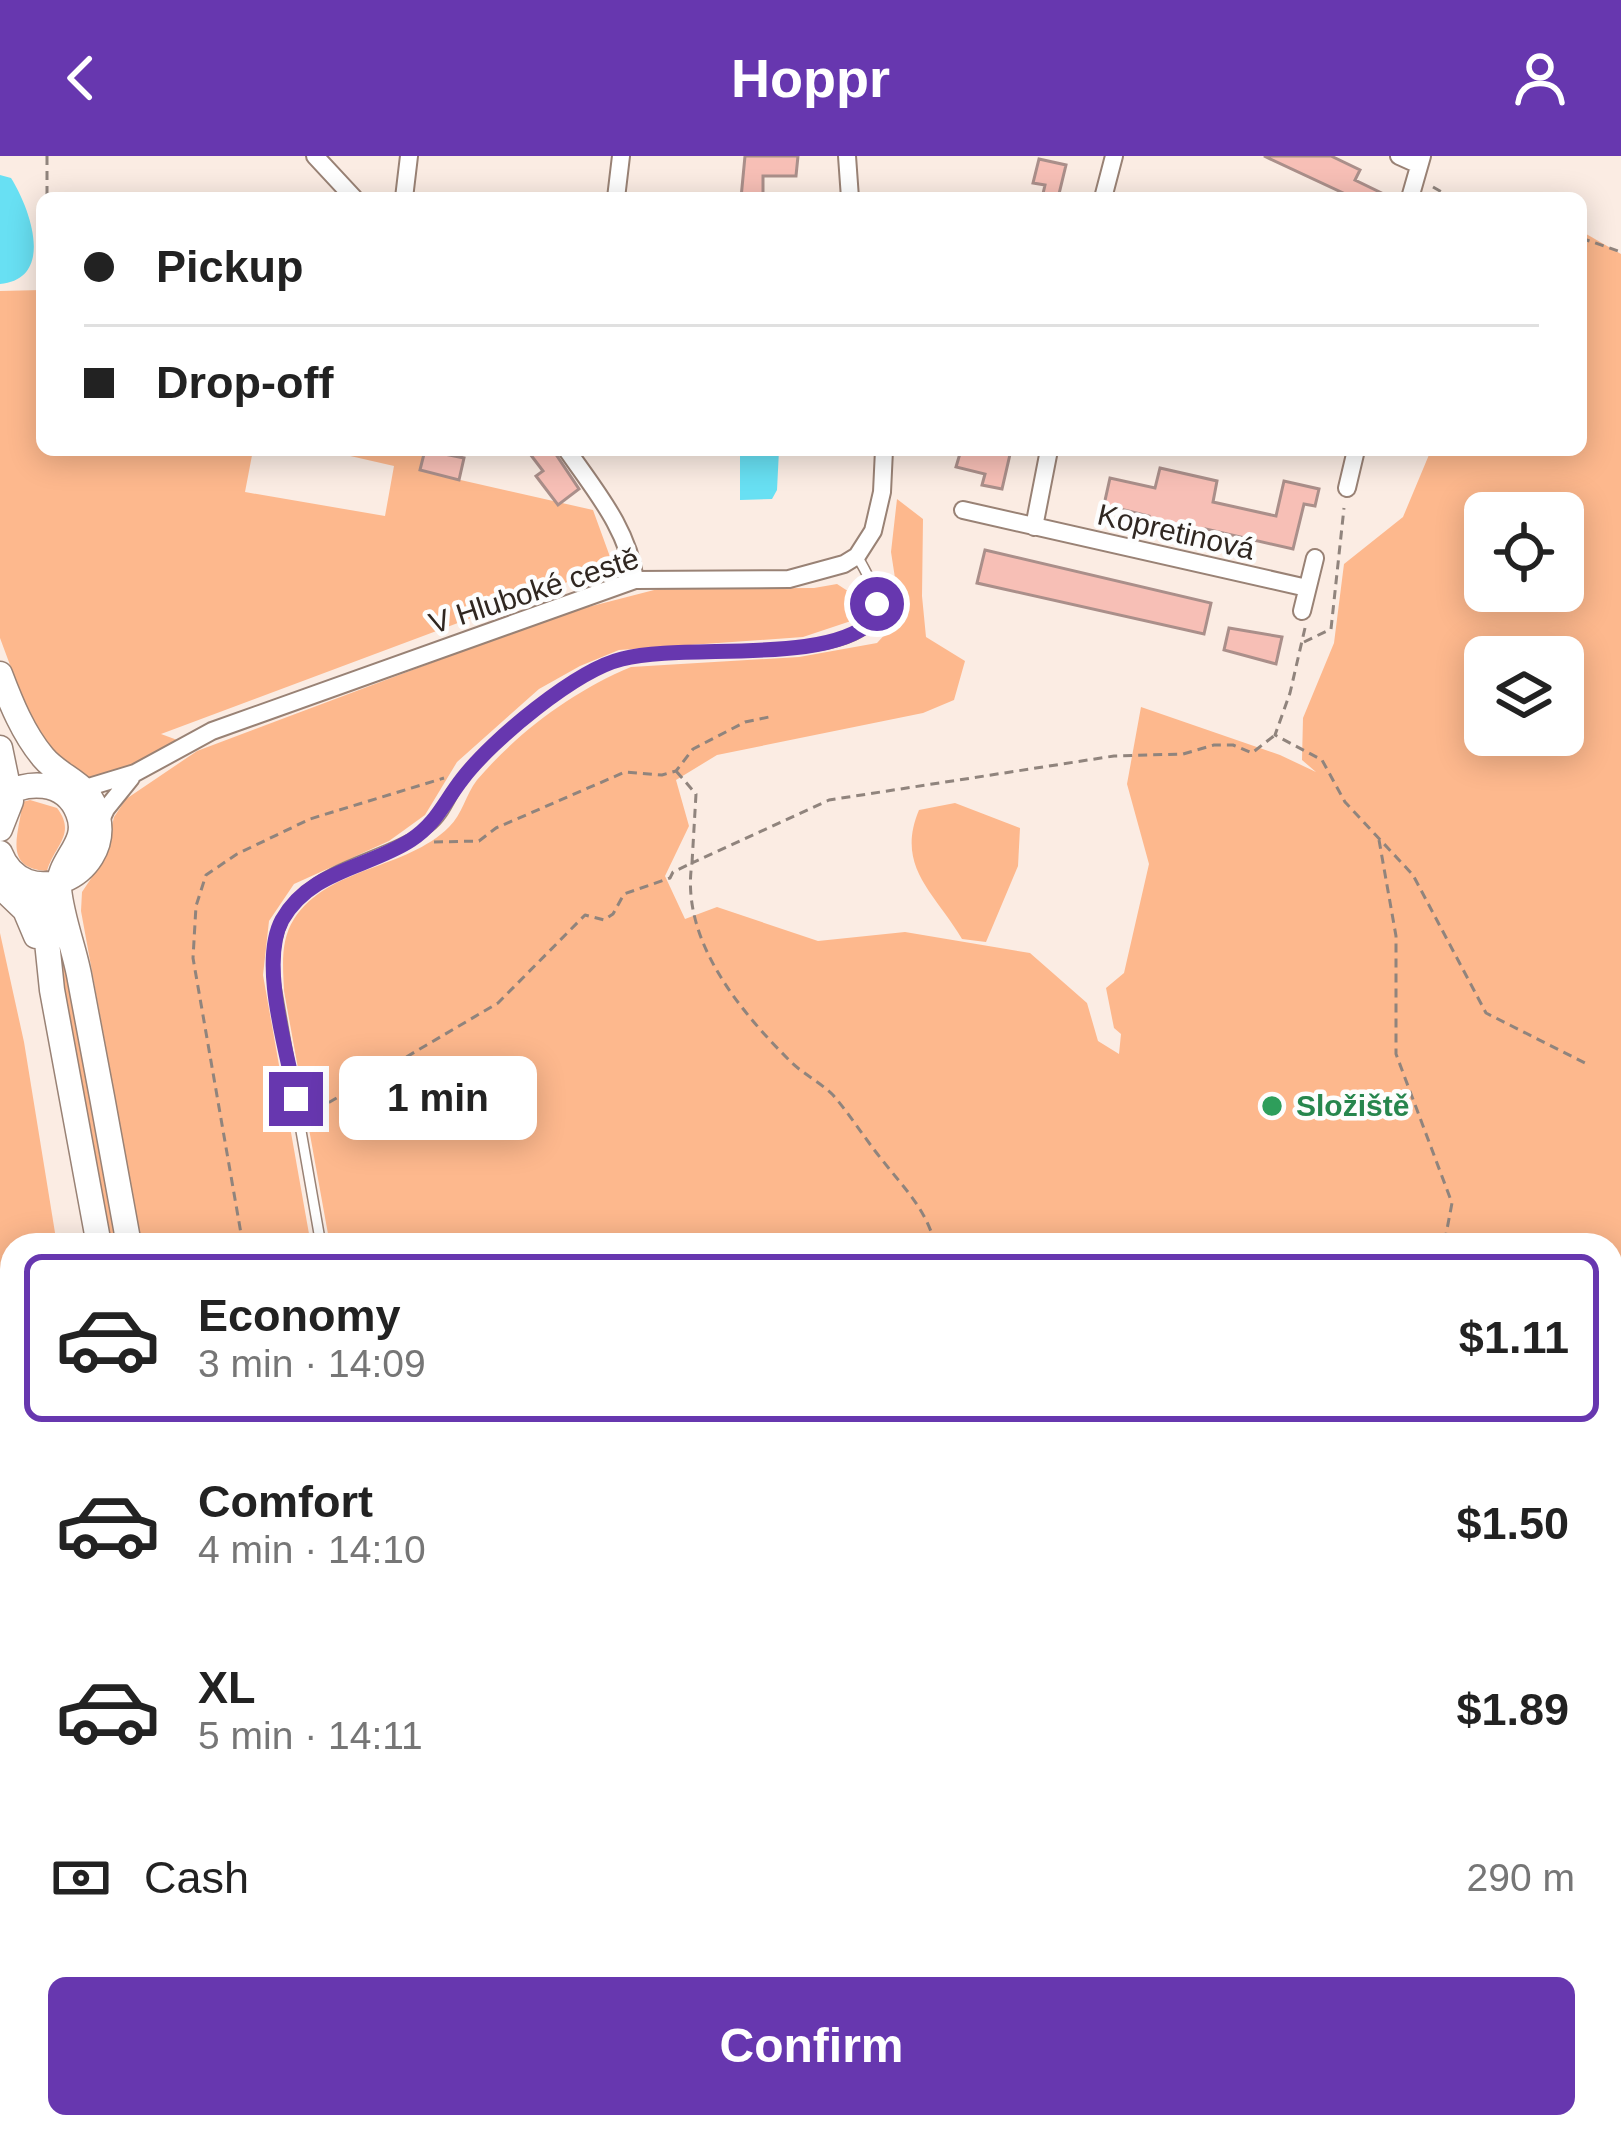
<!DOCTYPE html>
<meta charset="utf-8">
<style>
body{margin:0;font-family:Helvetica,sans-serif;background:#f6f6f6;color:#222;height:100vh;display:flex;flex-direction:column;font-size:45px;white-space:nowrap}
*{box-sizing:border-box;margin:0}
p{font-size:39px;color:#767676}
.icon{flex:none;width:66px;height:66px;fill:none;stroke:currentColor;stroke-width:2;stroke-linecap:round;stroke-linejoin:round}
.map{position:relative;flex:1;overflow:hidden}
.sheet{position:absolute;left:0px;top:1077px;width:1623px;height:906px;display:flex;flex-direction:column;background:#fff;border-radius:36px 36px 0 0;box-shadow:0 6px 30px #0003}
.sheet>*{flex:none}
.hud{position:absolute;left:36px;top:36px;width:1551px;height:264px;border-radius:18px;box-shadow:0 6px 30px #0003;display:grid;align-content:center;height:264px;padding:0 48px;background:#fff}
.controls{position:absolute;left:1464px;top:336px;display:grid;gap:24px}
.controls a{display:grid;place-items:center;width:120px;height:120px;border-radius:18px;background:#fff;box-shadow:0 6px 30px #0003;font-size:60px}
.end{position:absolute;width:54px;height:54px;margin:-27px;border:15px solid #6737af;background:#fff;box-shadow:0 0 0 6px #fff}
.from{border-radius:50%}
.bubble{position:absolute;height:84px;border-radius:18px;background:#fff;box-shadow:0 6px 30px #0003;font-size:39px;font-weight:600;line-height:84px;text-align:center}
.hud b{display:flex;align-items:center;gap:42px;height:114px;font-size:45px}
.hud b+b{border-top:3px solid #e0e0e0}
.hud i{width:30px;height:30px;background:#222}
ul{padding:21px 0 0;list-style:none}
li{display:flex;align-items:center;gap:36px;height:168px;margin:0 24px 18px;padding:0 24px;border:6px solid transparent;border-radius:18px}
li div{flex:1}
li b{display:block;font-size:45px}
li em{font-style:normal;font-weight:600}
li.active{border-color:#6737af}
li>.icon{width:108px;height:108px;stroke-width:1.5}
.pay{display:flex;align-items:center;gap:30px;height:132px;padding:0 48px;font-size:45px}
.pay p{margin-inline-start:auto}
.cta{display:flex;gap:24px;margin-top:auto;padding:24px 48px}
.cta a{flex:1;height:138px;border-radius:18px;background:#6737af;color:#fff;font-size:48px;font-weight:600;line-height:138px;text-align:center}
header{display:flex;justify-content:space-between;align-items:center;height:156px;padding:0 48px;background:#6737af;color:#fff;font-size:54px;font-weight:600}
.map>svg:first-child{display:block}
</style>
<header><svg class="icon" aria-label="back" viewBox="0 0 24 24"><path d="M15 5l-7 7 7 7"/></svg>Hoppr<svg class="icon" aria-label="person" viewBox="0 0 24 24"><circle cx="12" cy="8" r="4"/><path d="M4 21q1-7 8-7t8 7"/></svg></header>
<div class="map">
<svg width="1621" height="1983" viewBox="0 0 1621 1983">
<rect width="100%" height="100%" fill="#fbece3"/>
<path fill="#fdb88d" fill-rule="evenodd" d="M1581 75 1621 98V1571L1611 1569V1089H330L284 835C283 810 280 785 294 763 329 710 406 714 449 671 462 659 466 638 477 624 518 576 573 535 631 511L799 501 877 487 901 461 891 396 897 343 923 363 922 440 926 481 965 505 954 544 923 557 717 599 676 624 689 670 665 720 685 763 717 751 818 785 905 776 1030 797 1087 847 1098 885 1119 898 1121 878 1114 872 1106 832 1124 817 1149 708 1127 628 1141 551 1280 599 1316 616 1302 604 1303 562 1334 487 1344 408 1403 361 1431 294H1581ZM1485 357H1563V435H1485ZM1485 501H1563V579H1485Z
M42 134V294H253L245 336 385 360 394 310 324 294H425L421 315 593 354 613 409 161 578 180 585 142 607 92 623 62 608 33 571 0 482V135Z
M837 428 857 441V463L803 481 619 494 580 510 539 533 457 606 425 659 389 685 294 728 269 765 263 819 311 1089H142L81 755 82 736 104 703 114 661 126 643 197 595 561 458 658 433 814 432Z
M30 644 57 652C77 678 54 690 47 715 0 712 21 675 22 646Z
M955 647 1020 672 1018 710 986 786 962 783C935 737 895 711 919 654Z
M54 739 120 1089H112L59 808Z
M0 777 24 886 57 1089H12V1671L0 1680Z
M12 1704V1971H231L234 1983H0V1713Z
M307 1971H1342L1347 1983H309Z"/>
<path fill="#68e0f3" d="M0 19 11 22C31 54 55 123 0 128Z
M740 294H779L777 334 772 343 740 344Z"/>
<path fill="#f7bfb6" stroke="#aa8f8a" stroke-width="3" d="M745 0H798L796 20H763V42H741Z
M1264 0H1331L1360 14 1355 24 1392 42H1354Z
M1039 3 1066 9 1058 42H1042L1045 29 1033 27Z
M425 294 464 302 459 324 420 314Z
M527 294H553L579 333 558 349 536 320 543 315Z
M961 294H1011L1002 333 982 329 985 318 956 311Z
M1160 312 1217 325 1213 346 1276 360 1284 325 1319 333 1315 350 1304 348 1293 393 1206 373 1203 388 1146 374 1149 360 1104 349 1110 322 1155 332Z
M985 394 1211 447 1204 478 977 427Z
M1229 472 1282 481 1276 508 1224 494Z"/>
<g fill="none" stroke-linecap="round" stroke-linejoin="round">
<defs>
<path id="lane" d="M321 1089 273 815C274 786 279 761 300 740 335 706 390 700 429 671 446 659 452 635 465 619 500 578 567 520 618 504 680 486 815 507 863 474 890 455 870 422 857 400
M465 1971 467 1983
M1223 1971 1225 1983
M1361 1971 1366 1983"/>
<path id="street" d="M315 0 354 42
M847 0 850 42
M1399 0 1419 9
M404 42 409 0
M616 42 621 0
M1103 42 1114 0
M1410 42 1422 0
M567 294C596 336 628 373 635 424
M1347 332 1356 294
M963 354 1307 432
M1034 371 1049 294
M1302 455 1315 402
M79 634 135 617 212 575 635 424 789 423 844 408 857 400 873 375 882 336 884 294
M99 668 106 653 131 622
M0 1698 12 1689"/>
<path id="secondary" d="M0 518C11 547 23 577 43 601 62 624 91 626 98 661 111 721 24 758 0 697
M0 592 11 645 0 673
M0 641C26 624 65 623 78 657 91 688 57 703 59 733 62 764 75 794 80 824 97 912 113 1001 129 1089
M24 724 35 737 46 776 52 834 99 1089
M0 730 25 754 36 780
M262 1971 264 1983
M290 1971 293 1983"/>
</defs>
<use href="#lane" stroke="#998275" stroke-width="12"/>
<use href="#street" stroke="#998275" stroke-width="20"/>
<use href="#secondary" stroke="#998275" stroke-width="27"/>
<path stroke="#90847d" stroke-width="3" stroke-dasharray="9 6" stroke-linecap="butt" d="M47 0V42
M1433 31 1452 42
M1581 82 1621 96
M1305 472 1290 537 1275 579 1322 604 1345 646 1413 719 1486 857 1587 908
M1304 486 1331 473 1344 352
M1379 684 1396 780V898L1452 1047 1444 1089
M434 686 479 685 496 672 625 616 662 619 676 615 693 593 745 566 769 561
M315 948 323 950 498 847 585 759 604 764 613 758 624 738 670 722 673 716 692 707 696 638 676 615
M243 1089 193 802 196 750 206 719 237 698 310 663 444 622
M935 1089C927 1054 904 1032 883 1005 865 983 851 960 833 939 820 926 803 918 790 905 739 854 680 783 692 707L829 644 1114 600 1183 598 1214 589H1233L1252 597 1275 579"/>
<use href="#lane" stroke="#fff" stroke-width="9"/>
<use href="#street" stroke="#fff" stroke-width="16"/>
<use href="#secondary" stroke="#fff" stroke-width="24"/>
</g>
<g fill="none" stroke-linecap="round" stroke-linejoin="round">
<path stroke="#6737af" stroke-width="15" d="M296 943C287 895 259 807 282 764 310 714 368 712 411 684 437 667 444 646 463 622 492 584 576 514 622 503 685 487 825 509 871 466L877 448"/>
</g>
<circle fill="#2e9e5b" stroke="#fdfdfd" stroke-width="4.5" cx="1272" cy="950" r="12"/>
<g text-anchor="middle" stroke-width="9" stroke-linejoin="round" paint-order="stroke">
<g font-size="30" fill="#302721" stroke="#fdfdfd">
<text transform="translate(1176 376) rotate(13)" y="10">Kopretinová</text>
<text transform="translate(534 435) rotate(-18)" y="10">V Hluboké cestě</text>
</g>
<g font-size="30" font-weight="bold" fill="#27864d" stroke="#fdfdfd" text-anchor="start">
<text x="1296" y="960">Složiště</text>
</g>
</g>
</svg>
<div class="controls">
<a><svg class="icon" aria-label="locate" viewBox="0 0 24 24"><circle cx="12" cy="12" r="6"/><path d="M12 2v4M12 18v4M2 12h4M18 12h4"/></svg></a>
<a><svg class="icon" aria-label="layers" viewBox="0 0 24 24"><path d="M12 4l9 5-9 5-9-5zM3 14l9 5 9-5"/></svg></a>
</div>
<i class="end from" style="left:877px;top:448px"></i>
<i class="end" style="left:296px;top:943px"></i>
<div class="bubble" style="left:339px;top:900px;width:198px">1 min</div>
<div class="hud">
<b><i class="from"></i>Pickup</b>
<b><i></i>Drop-off</b>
</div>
<section class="sheet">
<ul>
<li class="active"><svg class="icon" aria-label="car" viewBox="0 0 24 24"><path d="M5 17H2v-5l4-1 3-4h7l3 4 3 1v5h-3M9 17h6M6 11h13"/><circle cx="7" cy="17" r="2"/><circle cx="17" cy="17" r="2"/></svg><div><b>Economy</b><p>3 min · 14:09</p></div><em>$1.11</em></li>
<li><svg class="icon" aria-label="car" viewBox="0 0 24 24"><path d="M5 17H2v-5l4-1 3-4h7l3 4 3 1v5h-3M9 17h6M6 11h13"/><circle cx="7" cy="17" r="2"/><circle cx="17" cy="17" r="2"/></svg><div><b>Comfort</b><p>4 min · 14:10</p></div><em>$1.50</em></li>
<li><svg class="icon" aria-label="car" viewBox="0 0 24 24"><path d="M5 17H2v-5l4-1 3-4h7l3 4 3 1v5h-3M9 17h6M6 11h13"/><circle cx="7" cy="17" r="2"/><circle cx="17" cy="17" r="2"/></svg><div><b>XL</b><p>5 min · 14:11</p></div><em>$1.89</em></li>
</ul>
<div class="pay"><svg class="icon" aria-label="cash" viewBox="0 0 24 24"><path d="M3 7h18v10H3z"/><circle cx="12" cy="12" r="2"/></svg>Cash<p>290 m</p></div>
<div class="cta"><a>Confirm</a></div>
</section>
</div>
